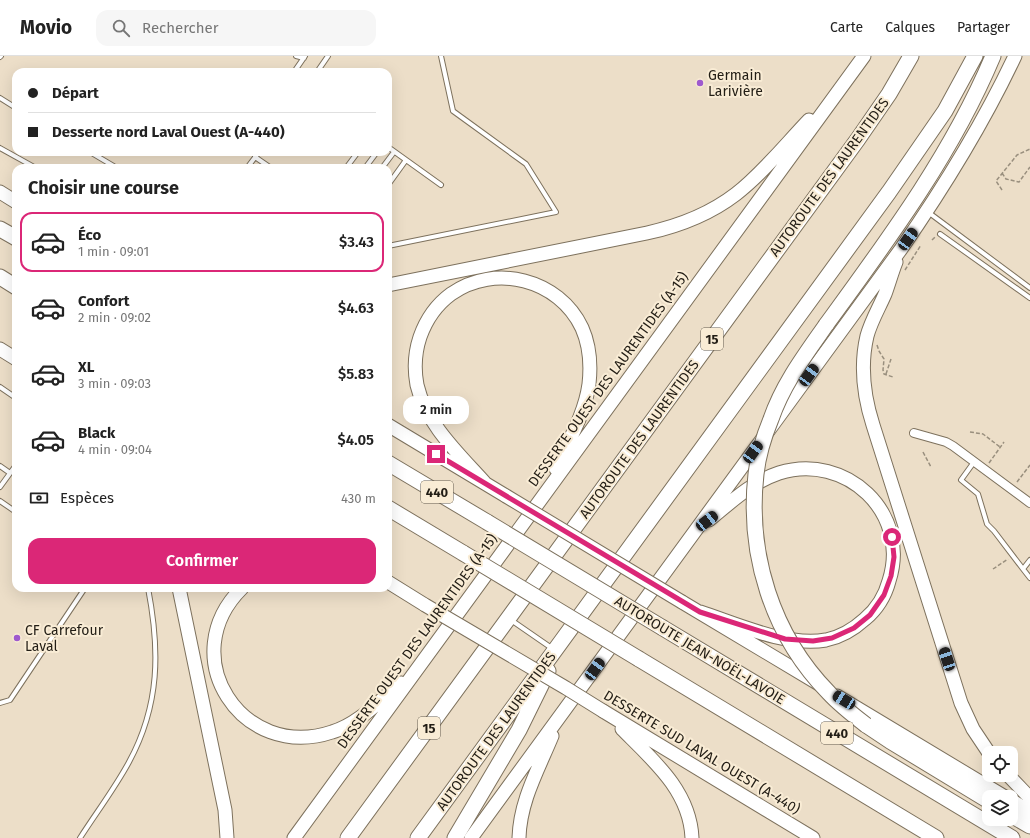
<!DOCTYPE html>
<html lang="fr">
<meta charset="utf-8">
<style>
body{margin:0;font-family:"Fira Sans",sans-serif;background:#f6f6f6;color:#222;height:100vh;display:flex;flex-direction:column;font-size:15px;white-space:nowrap}
*{box-sizing:border-box;margin:0}
p{font-size:13px;color:#767676}
.icon{flex:none;width:22px;height:22px;fill:none;stroke:currentColor;stroke-width:2;stroke-linecap:round;stroke-linejoin:round}
.map{position:relative;flex:1;overflow:hidden}
.sheet{position:absolute;left:12px;top:108px;width:380px;height:428px;display:flex;flex-direction:column;background:#fff;border-radius:12px;box-shadow:0 4px 16px #0002}
.sheet>*{flex:none}
.top-card{position:absolute;left:12px;top:12px;width:380px;height:88px;border-radius:12px;box-shadow:0 4px 16px #0002;display:grid;align-content:center;height:88px;padding:0 16px;background:#fff}
.tools{position:absolute;left:982px;top:690px;display:grid;gap:8px}
.tools a{display:grid;place-items:center;width:36px;height:36px;border-radius:8px;background:#fff;box-shadow:0 4px 16px #0002;font-size:20px}
.end{position:absolute;width:18px;height:18px;margin:-9px;border:5px solid #db2777;background:#fff;box-shadow:0 0 0 2px #fff}
.from{border-radius:50%}
.bubble{position:absolute;height:28px;border-radius:12px;background:#fff;box-shadow:0 4px 16px #0002;font-size:13px;font-weight:600;line-height:28px;text-align:center}
.car{position:absolute;width:12px;height:24px;margin:-12px -6px;border-radius:5px;box-shadow:0 0 3px 1px #0007;background:linear-gradient(#222 24%,#8ab4d8 0 40%,#222 0 76%,#8ab4d8 0 86%,#222 0)}
.top-card b{display:flex;align-items:center;gap:14px;height:38px;font-size:15px}
.top-card b+b{border-top:1px solid #e0e0e0}
.top-card i{width:10px;height:10px;background:#222}
ul{padding:0;list-style:none}
li{display:flex;align-items:center;gap:12px;height:60px;margin:0 8px 6px;padding:0 8px;border:2px solid transparent;border-radius:12px}
li div{flex:1}
li b{display:block;font-size:15px}
li em{font-style:normal;font-weight:600}
li.on{border-color:#db2777}
li>.icon{width:36px;height:36px;stroke-width:1.5}
h2{padding:0 16px;font-size:18px;line-height:48px}
.pay{display:flex;align-items:center;gap:10px;height:44px;padding:0 16px;font-size:15px}
.pay p{margin-inline-start:auto}
.cta{display:flex;gap:8px;margin-top:auto;padding:8px 16px}
.cta a{flex:1;height:46px;border-radius:12px;background:#db2777;color:#fff;font-size:16px;font-weight:600;line-height:46px;text-align:center}
header{display:flex;align-items:center;gap:24px;box-sizing:border-box;height:56px;padding:0 20px;background:#fff;border-bottom:1px solid #e0e0e0}
header strong{font-size:19px}
nav{display:flex;gap:22px;margin-inline-start:auto;font-size:14px}
.search{width:280px;height:36px;background:#f6f6f6;display:flex;align-items:center;gap:10px;box-sizing:border-box;padding:0 14px;border-radius:12px;color:#767676;font-size:15px}
.map>svg:first-child{display:block}
</style>
<header>
<strong>Movio</strong>
<div class="search"><svg class="icon" aria-label="search" viewBox="0 0 24 24"><circle cx="10" cy="10" r="6"/><path d="M15 15l6 6"/></svg>Rechercher</div>
<nav><a>Carte</a><a>Calques</a><a>Partager</a></nav>
</header>
<div class="map">
<svg width="1030" height="782" viewBox="0 0 1030 782">
<rect width="100%" height="100%" fill="#ecdec8"/>
<g fill="none" stroke-linecap="round" stroke-linejoin="round">
<defs>
<path id="service" d="M296 0 304 2
M0 1 1 0
M294 16 305 0
M317 16 328 0
M0 42 16 52
M388 91 441 129
M0 92 36 112
M90 96 117 112
M255 101 271 112
M247 112 259 96
M346 112 358 96
M365 112 377 96
M382 112 394 96
M388 129 406 104
M928 156 1030 232
M940 178 1030 242
M388 190 556 156 526 108 453 55 441 0
M0 331 16 342
M974 406 961 424 978 438 987 468 994 475 1023 513
M0 410 10 417
M0 431 16 409
M0 445 16 456
M1030 504 1023 513 1030 522
M511 564 553 593
M0 647 10 644 85 532
M80 782C96 757 115 732 129 706 160 649 160 594 148 532"/>
<path id="minor" d="M914 377 946 386 953 390 1030 447"/>
<path id="primary" d="M0 136 16 146
M896 206C892 216 889 227 885 238 879 252 871 265 867 280 860 310 864 341 873 369L961 647 973 673 989 697
M388 229 647 177C679 170 710 158 736 138 762 118 786 88 809 64
M0 293 16 303
M388 369 506 440
M485 427C459 398 426 368 417 329 414 313 415 296 420 281 426 264 436 249 451 238 495 207 559 223 582 272 590 290 591 310 589 328 585 358 568 386 556 413
M388 526 425 549
M179 532 225 754 227 782
M242 532C173 600 242 706 332 676 359 668 380 644 401 627
M682 546 819 628
M700 556C737 568 786 591 826 584 841 581 854 573 865 563 877 553 885 540 889 525 911 457 846 396 779 417 752 426 731 446 709 464
M837 640 1005 741
M603 655 813 782
M622 673C653 704 690 735 692 782
M1008 719 1030 742
M1011 744 1030 756
M294 782 864 0
M471 782 901 193C944 131 983 68 1015 0
M519 782C520 745 538 714 552 680"/>
<path id="motorway" d="M0 173 16 182
M0 221 16 231
M826 269C888 184 952 98 993 0
M388 407 487 466
M388 452 463 497
M663 572 1012 782
M639 603 936 782
M866 669 890 685 989 745
M1011 759 1030 770
M348 782 858 83 889 38 911 0
M418 782 889 136 945 55 975 0
M455 782 519 674 548 615"/>
</defs>
<use href="#service" stroke="#7d715d" stroke-width="6"/>
<use href="#minor" stroke="#7d715d" stroke-width="10"/>
<use href="#primary" stroke="#7d715d" stroke-width="15"/>
<use href="#motorway" stroke="#7d715d" stroke-width="17"/>
<path stroke="#998f7e" stroke-width="1.5" stroke-dasharray="4 2" stroke-linecap="butt" d="M1002 117 1006 123 1019 126 1030 111
M1002 134 996 125 1017 99 1030 93
M932 184 935 181
M905 214 921 189
M877 289 879 295 884 303 883 314 884 318 893 321
M886 318 891 303
M970 376 983 378 1000 391
M923 396 931 411
M989 407 1004 386
M1017 426 1030 409
M993 513 1008 503"/>
<use href="#service" stroke="#fff" stroke-width="4"/>
<use href="#minor" stroke="#fff" stroke-width="8"/>
<use href="#primary" stroke="#fff" stroke-width="13"/>
<use href="#motorway" stroke="#fff" stroke-width="15"/>
<defs>
<path id="primary-bridge" d="M506 440 682 546
M425 549 566 632 603 655"/>
<path id="motorway-bridge" d="M826 269C805 299 783 328 771 363 764 380 758 400 756 418 747 498 772 579 829 637 840 649 853 659 866 669
M487 466 663 572
M463 497 639 603"/>
</defs>
<use href="#primary-bridge" stroke="#7d715d" stroke-width="15" stroke-linecap="butt"/>
<use href="#motorway-bridge" stroke="#7d715d" stroke-width="17" stroke-linecap="butt"/>
<use href="#primary-bridge" stroke="#fff" stroke-width="13"/>
<use href="#motorway-bridge" stroke="#fff" stroke-width="15"/>
</g>
<g fill="none" stroke-linecap="round" stroke-linejoin="round">
<path stroke="#db2777" stroke-width="5" d="M436 398 700 556 785 583 813 585 832 582 854 572 870 559 884 539 891 520 894 501 892 481"/>
</g>
<g fill="#9e59ce" stroke="#f9ecd5" stroke-width="1.5">
<circle cx="700" cy="27" r="4"/>
<circle cx="17" cy="582" r="4"/>
</g>
<g text-anchor="middle" stroke-width="4" stroke-linejoin="round" paint-order="stroke">
<g fill="#f9ecd5" stroke="#625b4f" stroke-width="1">
<rect x="701" y="272" width="22" height="22" rx="3"/>
<rect x="421" y="425" width="32" height="22" rx="3"/>
<rect x="418" y="661" width="22" height="22" rx="3"/>
<rect x="821" y="666" width="32" height="22" rx="3"/>
</g>
<g font-size="13" font-weight="bold" fill="#221d15">
<text x="712" y="288">15</text>
<text x="437" y="441">440</text>
<text x="429" y="677">15</text>
<text x="837" y="682">440</text>
</g>
<g font-size="14" fill="#221d15" stroke="#f9ecd5" text-anchor="start">
<text x="708" y="24">Germain<tspan x="708" dy="16">Larivière</tspan></text>
<text x="25" y="579">CF Carrefour<tspan x="25" dy="16">Laval</tspan></text>
</g>
<g font-size="14" fill="#221d15" stroke="#f9ecd5">
<text transform="translate(829 121) rotate(-54)" y="5">AUTOROUTE DES LAURENTIDES</text>
<text transform="translate(608 323) rotate(-54)" y="5">DESSERTE OUEST DES LAURENTIDES (A-15)</text>
<text transform="translate(639 383) rotate(-54)" y="5">AUTOROUTE DES LAURENTIDES</text>
<text transform="translate(417 585) rotate(-54)" y="5">DESSERTE OUEST DES LAURENTIDES (A-15)</text>
<text transform="translate(700 594) rotate(31)" y="5">AUTOROUTE JEAN-NOËL-LAVOIE</text>
<text transform="translate(496 675) rotate(-54)" y="5">AUTOROUTE DES LAURENTIDES</text>
<text transform="translate(702 696) rotate(31)" y="5">DESSERTE SUD LAVAL OUEST (A-440)</text>
</g>
</g>
</svg>
<div class="tools">
<a><svg class="icon" aria-label="locate" viewBox="0 0 24 24"><circle cx="12" cy="12" r="6"/><path d="M12 2v4M12 18v4M2 12h4M18 12h4"/></svg></a>
<a><svg class="icon" aria-label="layers" viewBox="0 0 24 24"><path d="M12 4l9 5-9 5-9-5zM3 14l9 5 9-5"/></svg></a>
</div>
<i class="end from" style="left:892px;top:481px"></i>
<i class="end" style="left:436px;top:398px"></i>
<div class="bubble" style="left:403px;top:340px;width:66px">2 min</div>
<i class="car" style="left:908px;top:183px;rotate:35deg"></i>
<i class="car" style="left:809px;top:319px;rotate:36deg"></i>
<i class="car" style="left:753px;top:396px;rotate:36deg"></i>
<i class="car" style="left:707px;top:465px;rotate:52deg"></i>
<i class="car" style="left:947px;top:603px;rotate:342deg"></i>
<i class="car" style="left:595px;top:613px;rotate:36deg"></i>
<i class="car" style="left:844px;top:644px;rotate:301deg"></i>
<div class="top-card">
<b><i class="from"></i>Départ</b>
<b><i></i>Desserte nord Laval Ouest (A-440)</b>
</div>
<section class="sheet">
<h2>Choisir une course</h2>
<ul>
<li class="on"><svg class="icon" aria-label="car" viewBox="0 0 24 24"><path d="M5 17H2v-5l4-1 3-4h7l3 4 3 1v5h-3M9 17h6M6 11h13"/><circle cx="7" cy="17" r="2"/><circle cx="17" cy="17" r="2"/></svg><div><b>Éco</b><p>1 min · 09:01</p></div><em>$3.43</em></li>
<li><svg class="icon" aria-label="car" viewBox="0 0 24 24"><path d="M5 17H2v-5l4-1 3-4h7l3 4 3 1v5h-3M9 17h6M6 11h13"/><circle cx="7" cy="17" r="2"/><circle cx="17" cy="17" r="2"/></svg><div><b>Confort</b><p>2 min · 09:02</p></div><em>$4.63</em></li>
<li><svg class="icon" aria-label="car" viewBox="0 0 24 24"><path d="M5 17H2v-5l4-1 3-4h7l3 4 3 1v5h-3M9 17h6M6 11h13"/><circle cx="7" cy="17" r="2"/><circle cx="17" cy="17" r="2"/></svg><div><b>XL</b><p>3 min · 09:03</p></div><em>$5.83</em></li>
<li><svg class="icon" aria-label="car" viewBox="0 0 24 24"><path d="M5 17H2v-5l4-1 3-4h7l3 4 3 1v5h-3M9 17h6M6 11h13"/><circle cx="7" cy="17" r="2"/><circle cx="17" cy="17" r="2"/></svg><div><b>Black</b><p>4 min · 09:04</p></div><em>$4.05</em></li>
</ul>
<div class="pay"><svg class="icon" aria-label="cash" viewBox="0 0 24 24"><path d="M3 7h18v10H3z"/><circle cx="12" cy="12" r="2"/></svg>Espèces<p>430 m</p></div>
<div class="cta"><a>Confirmer</a></div>
</section>
</div>
